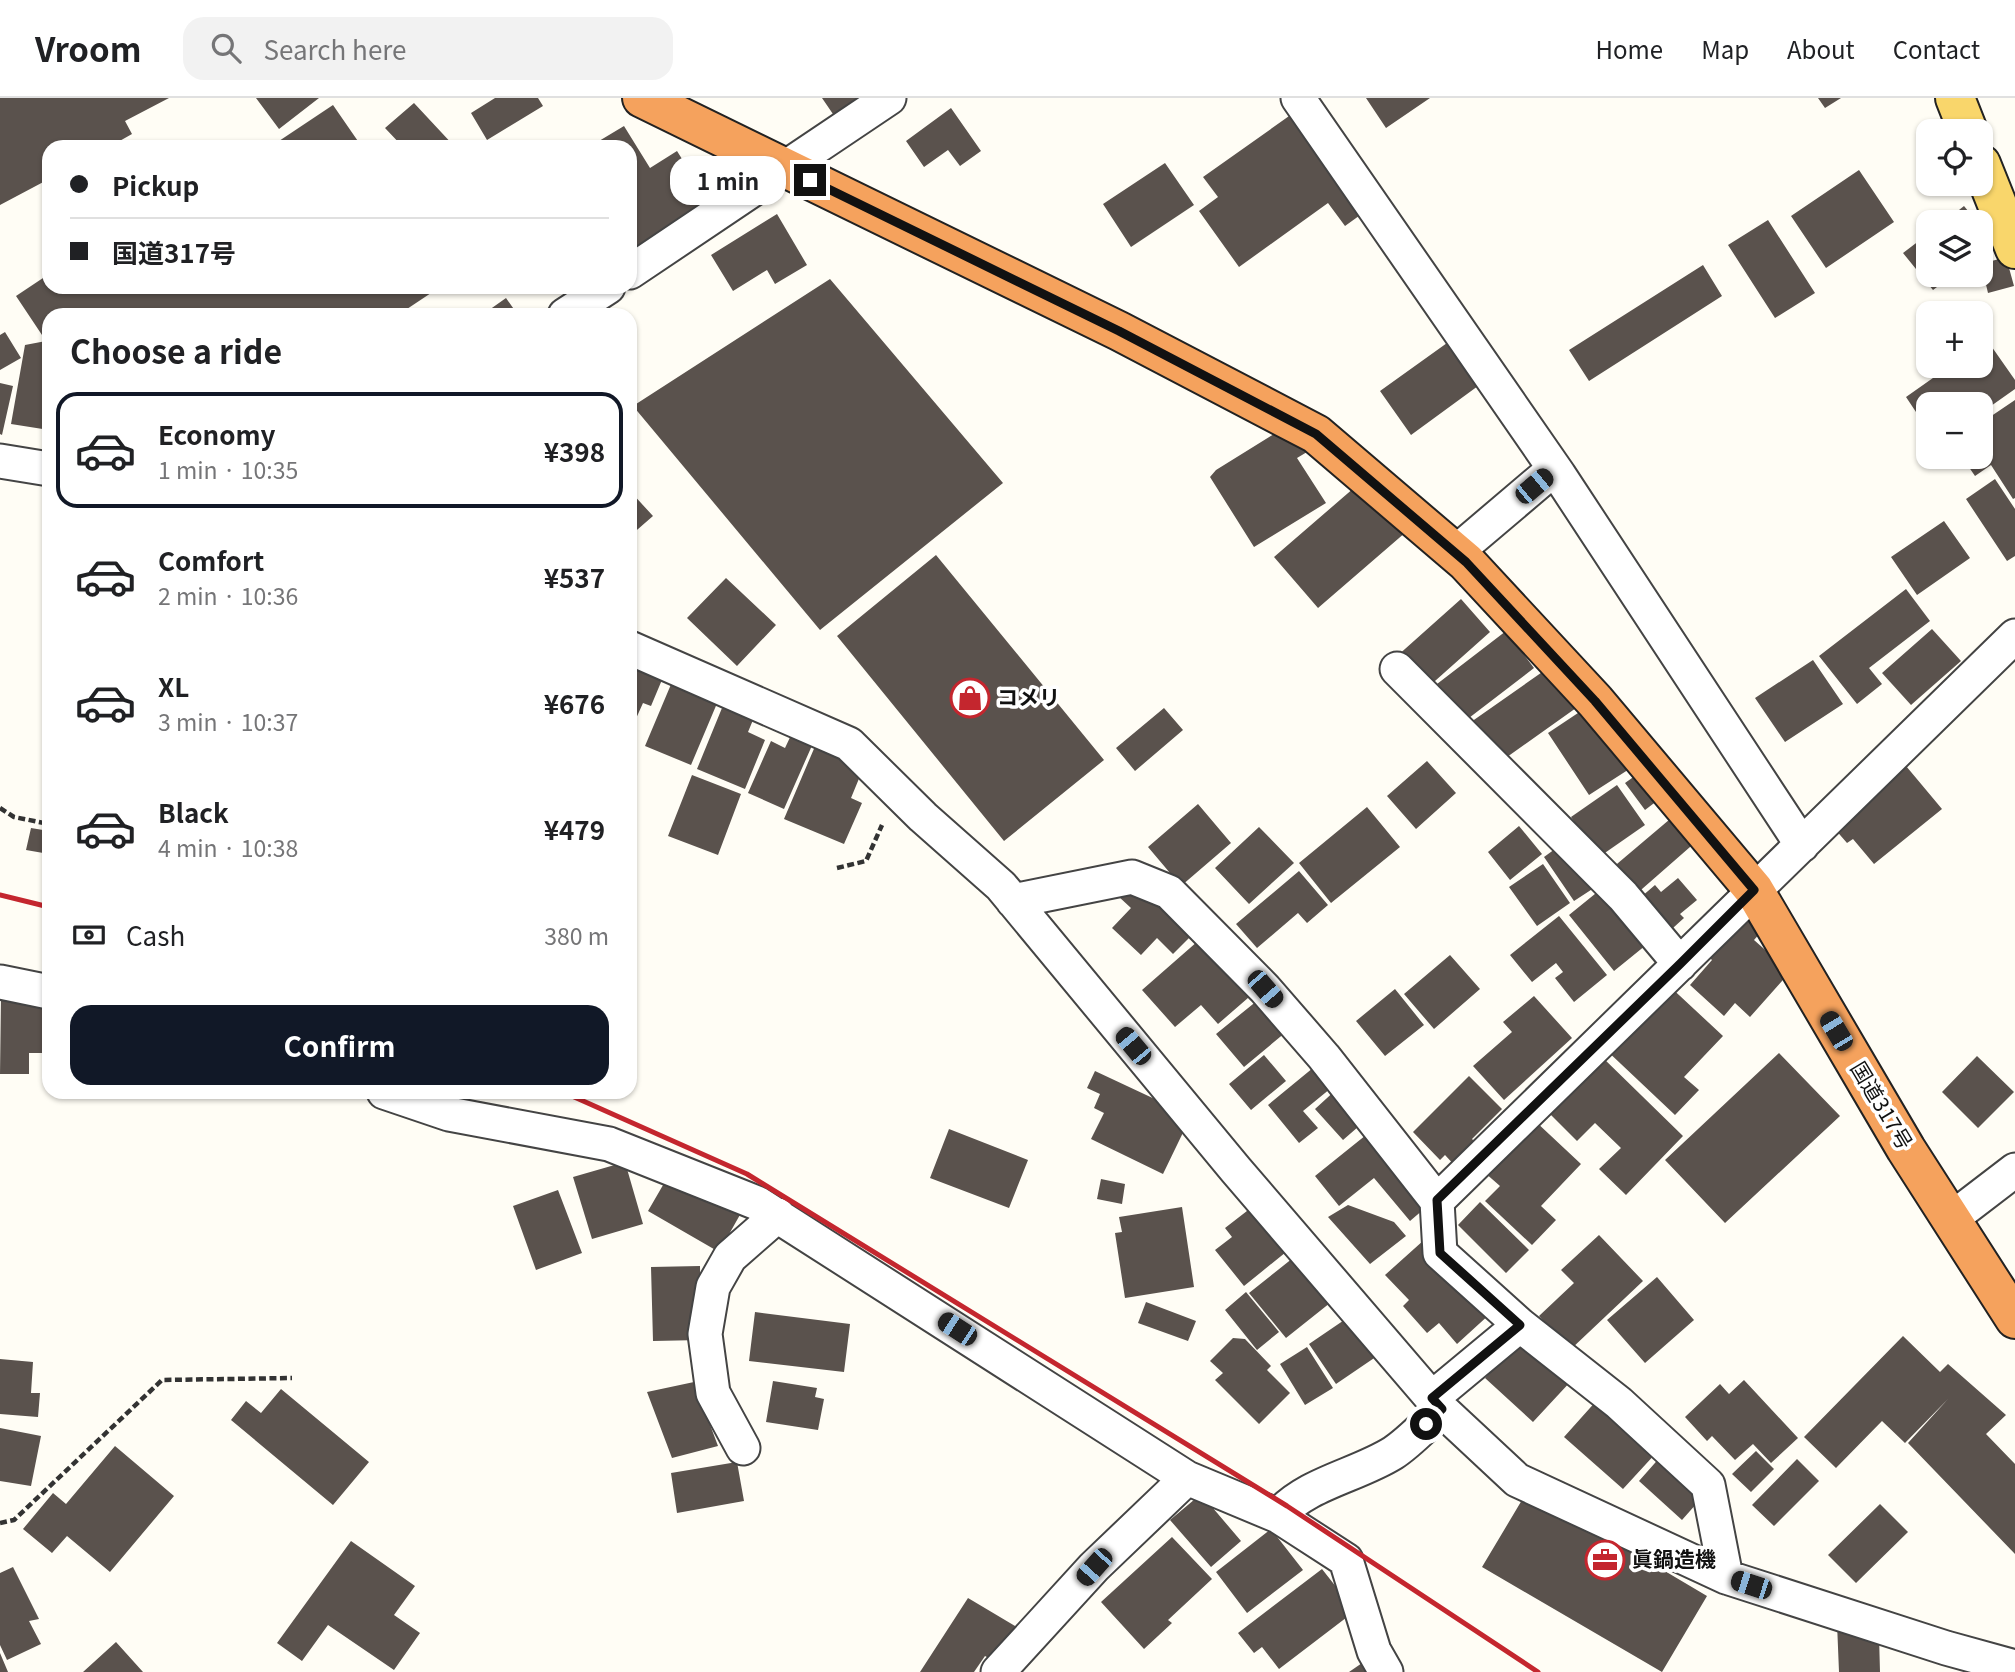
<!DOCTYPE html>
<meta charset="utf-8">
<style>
body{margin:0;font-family:Georgia,"Noto Sans JP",serif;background:#f2f2f2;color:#202124;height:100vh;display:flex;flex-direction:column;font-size:26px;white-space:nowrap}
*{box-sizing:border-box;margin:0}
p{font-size:23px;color:#757577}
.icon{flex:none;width:38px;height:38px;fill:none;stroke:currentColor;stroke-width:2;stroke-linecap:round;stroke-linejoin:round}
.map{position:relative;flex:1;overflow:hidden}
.panel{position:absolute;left:42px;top:210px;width:595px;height:791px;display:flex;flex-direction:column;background:#fff;border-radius:21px;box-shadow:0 2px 5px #0004}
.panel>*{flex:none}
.banner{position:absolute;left:42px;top:42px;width:595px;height:154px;border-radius:21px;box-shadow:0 2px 5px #0004;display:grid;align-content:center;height:154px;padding:0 28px;background:#fff}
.tools{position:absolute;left:1916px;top:21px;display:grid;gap:14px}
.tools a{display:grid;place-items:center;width:77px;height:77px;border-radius:14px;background:#fff;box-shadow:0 2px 5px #0004;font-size:35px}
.end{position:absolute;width:32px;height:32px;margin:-16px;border:9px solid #111;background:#fff;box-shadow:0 0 0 4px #fff}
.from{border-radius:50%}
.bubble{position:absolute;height:49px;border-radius:21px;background:#fff;box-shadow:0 2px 5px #0004;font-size:23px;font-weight:700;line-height:49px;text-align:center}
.car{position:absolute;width:21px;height:42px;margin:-21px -10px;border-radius:9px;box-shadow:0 0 5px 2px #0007;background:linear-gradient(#222 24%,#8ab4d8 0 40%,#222 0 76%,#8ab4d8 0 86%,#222 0)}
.banner b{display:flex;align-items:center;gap:24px;height:66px;font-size:26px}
.banner b+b{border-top:2px solid #e0e0e0}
.banner i{width:18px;height:18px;background:#202124}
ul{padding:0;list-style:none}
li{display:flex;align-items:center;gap:21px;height:116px;margin:0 14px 10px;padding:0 14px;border:4px solid transparent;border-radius:21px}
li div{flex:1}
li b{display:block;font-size:26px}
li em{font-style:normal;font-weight:700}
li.current{border-color:#111827}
li>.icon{width:63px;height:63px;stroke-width:1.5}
h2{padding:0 28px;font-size:32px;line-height:84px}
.pay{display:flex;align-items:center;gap:18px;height:77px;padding:0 28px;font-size:26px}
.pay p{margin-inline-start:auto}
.action{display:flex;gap:14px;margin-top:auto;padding:14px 28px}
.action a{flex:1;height:80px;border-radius:21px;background:#111827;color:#fff;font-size:28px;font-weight:700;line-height:80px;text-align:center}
header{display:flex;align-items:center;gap:42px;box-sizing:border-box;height:98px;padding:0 35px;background:#fff;border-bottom:2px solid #e0e0e0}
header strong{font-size:33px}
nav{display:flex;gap:38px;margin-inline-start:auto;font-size:24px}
.search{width:490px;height:63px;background:#f2f2f2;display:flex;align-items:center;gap:18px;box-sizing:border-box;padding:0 24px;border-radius:21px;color:#757577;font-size:26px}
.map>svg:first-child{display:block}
</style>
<header>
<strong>Vroom</strong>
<div class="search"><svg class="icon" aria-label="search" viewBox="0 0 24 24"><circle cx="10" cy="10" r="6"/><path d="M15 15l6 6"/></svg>Search here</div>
<nav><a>Home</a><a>Map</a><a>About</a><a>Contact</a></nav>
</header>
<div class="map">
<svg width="2015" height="1574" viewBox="0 0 2015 1574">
<rect width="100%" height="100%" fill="#fffdf5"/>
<path fill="#5a524d" d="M0 0H169L125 23 132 36 109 49H49V81L0 107Z
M256 0H319L279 31Z
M495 0H538L543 8 487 42 471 15Z
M822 0H864L835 19Z
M1366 0H1430L1386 30Z
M1818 0H1841L1825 10Z
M414 5 455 49H403L385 30Z
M333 7 362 49H270Z
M951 10 981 53 960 68 948 52 924 69 906 43Z
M1299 11 1370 110 1345 128 1328 105 1239 169 1199 113 1218 99 1203 79Z
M624 28 650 70 677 53 709 104 630 154V49H589Z
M1165 65 1194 107 1131 149 1103 106Z
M1859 72 1894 124 1826 170 1791 118Z
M1964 108 1977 124H1944Z
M777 116 807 167 775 186 767 172 733 193 711 157Z
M1768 122 1815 195 1775 220 1728 147Z
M1981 130 1993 145 1981 155Z
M1928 136V177H1953L1933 192 1903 155Z
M2006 159 2014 188 1988 195 1981 166Z
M1703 167 1722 198 1589 283 1569 252Z
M49 176V189H440L398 217H49V332L11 326 25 247 46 243 16 198Z
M830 181 1003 385 820 532 633 308Z
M506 200 518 217H482Z
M5 234 21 260 0 272V237Z
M1987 242 2015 282V291L1981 315V306H1928V332L1906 299 1950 268H1981V246Z
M1447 245 1478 288 1411 337 1380 293Z
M0 285 13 288 2 337 0 336Z
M2015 302V400L2013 401 1991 367 1975 378 1962 359H1981V325Z
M1290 326 1307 354 1297 360 1326 405 1254 449 1210 379 1216 372Z
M1995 381 2015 411V458L2007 463 1966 401Z
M1362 383 1406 434 1318 510 1274 459Z
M630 393 653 418 630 438Z
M1944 423 1970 460 1917 497 1891 459Z
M936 457 1104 662 1004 743 837 538Z
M726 480 776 527 737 568 687 520Z
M1906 491 1930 523 1869 570 1882 586 1857 606 1819 558Z
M1461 501 1490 534 1426 591 1396 559Z
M1932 531 1961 563 1911 607 1882 575Z
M1506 533 1534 570 1465 623 1437 586Z
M1813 562 1843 606 1785 644 1755 600Z
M630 564 664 577 651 608 643 605 634 625 630 624Z
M1548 570 1576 610 1500 664 1471 624Z
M672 584 718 603 691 667 645 648Z
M1593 605 1634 668 1589 697 1548 635Z
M722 610 753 622 748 634 765 642 745 691 697 671Z
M1164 610 1183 632 1135 673 1116 650Z
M793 633 814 643 784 711 748 695 771 643 785 650Z
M816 646 865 666 851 700 862 705 844 746 784 721Z
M1901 662 1942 711 1874 766 1853 741 1847 745 1834 730 1888 686 1881 678Z
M1427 663 1456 695 1416 731 1387 698Z
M1646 670 1666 696 1645 712 1625 685Z
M692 677 741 696 718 757 668 738Z
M1617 687 1645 727 1599 759 1571 719Z
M1198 706 1231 745 1181 788 1148 749Z
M1367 709 1400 749 1331 805 1299 765Z
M1676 716 1698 742 1634 798 1611 771Z
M1519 728 1542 756 1510 782 1488 754Z
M1259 729 1294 765 1249 806 1215 770Z
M31 730 49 733V756L26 752Z
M1566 743 1597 788 1574 803 1544 759Z
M1543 766 1570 805 1537 828 1509 789Z
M1299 773 1328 807 1307 825 1298 815 1257 850 1236 826Z
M1135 779 1194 835 1173 856 1157 840 1141 857 1112 830 1131 810 1118 798Z
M1678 780 1697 802 1680 816 1684 820 1663 839 1634 805 1655 787 1661 794Z
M1606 787 1651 843 1614 873 1569 817Z
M1742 814 1762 833 1754 842 1790 874 1750 919 1735 905 1724 918 1690 887 1712 862 1705 855Z
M1559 818 1607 877 1574 904 1555 880 1563 874 1556 865 1532 884 1510 857Z
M1206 836 1256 893 1218 926 1201 907 1175 929 1142 892Z
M1450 857 1480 891 1434 931 1404 896Z
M1665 884 1723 938 1684 979 1699 992 1675 1017 1603 949Z
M1395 891 1424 927 1385 958 1356 923Z
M46 898 47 955H29V976H0L1 899Z
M1534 898 1572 940 1504 1002 1473 968 1512 934 1503 924Z
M1258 902 1286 934 1244 969 1216 936Z
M1779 955 1840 1018 1725 1125 1665 1062Z
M1264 957 1286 983 1251 1012 1229 986Z
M1600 957 1683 1038 1626 1097 1599 1071 1621 1050 1595 1025 1577 1043 1546 1012Z
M1977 958 2014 994 1978 1030 1942 994Z
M1319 965 1336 986 1303 1013 1318 1030 1299 1045 1268 1007Z
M1095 973 1191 1018 1163 1076 1091 1041 1104 1015 1094 1010 1100 996 1087 990Z
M1469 978 1502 1011 1472 1041 1479 1048 1457 1070 1445 1057 1440 1062 1413 1034Z
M1338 990 1366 1022 1343 1042 1315 1011Z
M1534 1022 1581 1066 1541 1108 1556 1122 1532 1147 1485 1103 1500 1088 1484 1074Z
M949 1031 1028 1062 1009 1110 930 1080Z
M1371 1033 1431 1105 1410 1123 1374 1080 1339 1108 1315 1078Z
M625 1064 643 1126 592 1141 573 1079Z
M670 1075 741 1115 719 1154 648 1113Z
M1101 1081 1125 1086 1122 1106 1097 1101Z
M558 1092 582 1155 536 1172 513 1108Z
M1480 1104 1529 1152 1506 1175 1458 1127Z
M1256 1106 1291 1150 1244 1188 1215 1152 1232 1139 1225 1130Z
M1348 1107 1394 1124 1406 1138 1370 1166 1328 1119Z
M1182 1109 1194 1189 1125 1200 1115 1135 1122 1134 1119 1119Z
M1599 1137 1643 1183 1570 1252 1539 1218 1574 1185 1561 1172Z
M1424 1142 1491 1215 1457 1246 1439 1225 1427 1235 1403 1208 1409 1202 1385 1177Z
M1298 1156 1335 1201 1286 1240 1249 1195Z
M700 1168 701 1242 653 1243 651 1169Z
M1657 1179 1694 1222 1645 1265 1607 1222Z
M1246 1194 1279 1234 1257 1252 1225 1212Z
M1146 1204 1196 1223 1188 1243 1138 1225Z
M755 1214 850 1226 844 1274 749 1263Z
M1356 1214 1383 1254 1336 1286 1309 1246Z
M1524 1238 1572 1282 1533 1324 1485 1280Z
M1903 1238 1940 1274 1948 1266 2006 1317 1986 1336 2015 1366V1456L1908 1345 1948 1301 1905 1345 1882 1323 1836 1370 1804 1339Z
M1233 1240 1245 1241 1271 1268 1267 1272 1290 1295 1259 1326 1215 1282 1223 1275 1210 1263Z
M1307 1249 1333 1290 1305 1307 1280 1266Z
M0 1261 33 1264 31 1295H40L38 1319 0 1316Z
M1744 1282 1798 1340 1771 1365 1753 1346 1735 1362 1712 1338 1707 1343 1685 1319 1720 1286 1729 1296Z
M773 1283 817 1290 815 1299 824 1301 818 1332 766 1324Z
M694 1284 718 1348 672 1360 647 1294Z
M281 1291 369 1364 333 1407 231 1322 246 1303 261 1315Z
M1598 1301 1657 1354 1623 1391 1564 1339Z
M0 1330 41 1338 31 1388 0 1383Z
M115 1348 174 1398 110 1474 67 1438 52 1455 23 1431 53 1395 66 1406Z
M1756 1353 1774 1371 1751 1394 1732 1376Z
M1662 1357 1705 1396 1682 1422 1639 1383Z
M1797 1361 1819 1383 1774 1428 1752 1407Z
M737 1364 744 1403 677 1415 671 1375Z
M1528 1392 1707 1498 1662 1574 1482 1469Z
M1201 1396 1241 1443 1211 1469 1170 1422Z
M1880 1406 1908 1434 1856 1485 1828 1457Z
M1271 1431 1303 1472 1247 1515 1216 1474Z
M1172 1439 1212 1481 1168 1522 1172 1525 1144 1551 1101 1504Z
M351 1443 415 1488 394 1517 420 1535 394 1572 328 1527 302 1563 277 1545Z
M13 1469 39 1521 29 1523 41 1546 7 1562 0 1547V1475Z
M1322 1471 1355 1513 1279 1571 1262 1549 1254 1555 1238 1535Z
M968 1500 1022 1532 996 1564 985 1558 974 1574H920Z
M1837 1525 1879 1537 1880 1574H1839Z
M116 1544 143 1574H83Z
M0 1555 8 1574H0Z
M1365 1563 1372 1574H1349Z"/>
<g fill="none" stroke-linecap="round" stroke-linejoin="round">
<defs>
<path id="minor" d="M1298 0 1559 377 1802 747
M630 174 889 0
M565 217 608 189
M0 363 49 371
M1455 455 1554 371
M630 550 849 646 923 719 1001 788 1236 1072 1442 1312 1517 1382 1726 1479 1946 1550 2015 1569
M1397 571 1623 798 1680 866
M1013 803 1132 779 1169 794 1265 891 1324 959 1437 1103
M0 884 49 894
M384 994 449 1016 609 1046 757 1105 1187 1380
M1951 1121 2015 1072
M1432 1300 1520 1227
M743 1350 713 1295 705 1236 713 1189 730 1159 778 1117
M1278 1418 1346 1462 1374 1553 1386 1574
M1726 1479 1708 1387 1619 1305 1520 1227 1440 1155 1437 1103 2015 538
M998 1574 1094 1469 1187 1380 1278 1418C1307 1385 1356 1378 1393 1355 1410 1344 1426 1326 1442 1312"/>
<path id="major" d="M1955 0 1968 33
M1981 66 2015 151"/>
<path id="highway" d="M642 0 1119 233 1316 336 1466 464 1595 603 1754 792 1906 1051 2015 1221"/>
</defs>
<use href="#minor" stroke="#444" stroke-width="37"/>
<use href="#major" stroke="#222" stroke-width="42"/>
<use href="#highway" stroke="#222" stroke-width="42"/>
<path stroke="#333" stroke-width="4.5" stroke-dasharray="7 3.5" stroke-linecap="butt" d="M0 710 14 719 49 726
M837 770 866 763 882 727
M0 1425 14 1422 162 1282 292 1280"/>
<use href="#minor" stroke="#fff" stroke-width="33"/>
<use href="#major" stroke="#f9d66b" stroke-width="38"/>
<use href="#highway" stroke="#f5a25d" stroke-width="38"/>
<path stroke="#c4262e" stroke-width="5" d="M0 797 49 809
M563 994 747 1076 1287 1408 1538 1574"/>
</g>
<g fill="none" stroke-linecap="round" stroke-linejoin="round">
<path stroke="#111" stroke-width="9" d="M810 82 1119 233 1316 336 1466 464 1595 603 1754 792 1680 866 1437 1102 1440 1155 1520 1227 1432 1300 1442 1311 1426 1326"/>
</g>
<defs>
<symbol id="shop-ring" viewBox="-11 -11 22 22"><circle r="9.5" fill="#fff" stroke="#c4262e" stroke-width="1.5"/><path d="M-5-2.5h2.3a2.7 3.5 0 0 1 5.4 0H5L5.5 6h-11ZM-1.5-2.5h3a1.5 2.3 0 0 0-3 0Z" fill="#c4262e"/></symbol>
<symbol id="office-ring" viewBox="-11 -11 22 22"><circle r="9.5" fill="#fff" stroke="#c4262e" stroke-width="1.5"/><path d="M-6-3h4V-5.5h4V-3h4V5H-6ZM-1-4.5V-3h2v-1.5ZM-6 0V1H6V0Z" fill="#c4262e"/></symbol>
</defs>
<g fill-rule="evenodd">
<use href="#shop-ring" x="948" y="578" width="44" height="44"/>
<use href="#office-ring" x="1583" y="1440" width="44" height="44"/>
</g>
<g text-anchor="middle" stroke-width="7" stroke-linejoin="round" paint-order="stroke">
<g font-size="21" font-weight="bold" fill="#111" stroke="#fff" text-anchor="start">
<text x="997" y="607">コメリ</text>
<text x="1632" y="1469">眞鍋造機</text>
</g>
<g font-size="21" fill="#111" stroke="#fff">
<text transform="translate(1881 1008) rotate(59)" y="7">国道317号</text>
</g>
</g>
</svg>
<div class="tools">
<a><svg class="icon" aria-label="locate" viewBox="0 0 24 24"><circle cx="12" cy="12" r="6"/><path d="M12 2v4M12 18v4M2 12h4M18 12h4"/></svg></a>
<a><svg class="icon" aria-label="layers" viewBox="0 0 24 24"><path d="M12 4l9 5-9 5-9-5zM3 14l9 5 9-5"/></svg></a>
<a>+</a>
<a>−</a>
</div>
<i class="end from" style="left:1426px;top:1326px"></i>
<i class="end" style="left:810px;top:82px"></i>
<div class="bubble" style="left:670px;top:58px;width:116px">1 min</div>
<i class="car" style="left:1534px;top:388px;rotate:50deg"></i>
<i class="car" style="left:1265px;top:891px;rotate:139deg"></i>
<i class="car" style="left:1836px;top:933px;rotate:329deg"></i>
<i class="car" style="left:1133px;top:948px;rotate:320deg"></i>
<i class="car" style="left:957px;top:1231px;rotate:303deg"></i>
<i class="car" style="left:1094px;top:1469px;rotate:222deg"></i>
<i class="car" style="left:1751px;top:1487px;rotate:288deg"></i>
<div class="banner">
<b><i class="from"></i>Pickup</b>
<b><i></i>国道317号</b>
</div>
<section class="panel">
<h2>Choose a ride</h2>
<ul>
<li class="current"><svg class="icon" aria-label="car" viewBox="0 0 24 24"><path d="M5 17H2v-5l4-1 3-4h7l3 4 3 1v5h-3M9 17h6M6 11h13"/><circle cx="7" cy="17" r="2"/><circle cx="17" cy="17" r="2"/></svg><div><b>Economy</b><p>1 min · 10:35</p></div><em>¥398</em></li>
<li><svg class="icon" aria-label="car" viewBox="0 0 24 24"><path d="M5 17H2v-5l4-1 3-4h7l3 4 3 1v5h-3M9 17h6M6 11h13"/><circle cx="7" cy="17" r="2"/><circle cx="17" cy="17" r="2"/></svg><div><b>Comfort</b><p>2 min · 10:36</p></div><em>¥537</em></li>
<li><svg class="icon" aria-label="car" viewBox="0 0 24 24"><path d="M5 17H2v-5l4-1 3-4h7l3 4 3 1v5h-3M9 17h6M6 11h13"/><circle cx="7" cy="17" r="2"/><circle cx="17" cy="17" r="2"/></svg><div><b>XL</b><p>3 min · 10:37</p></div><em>¥676</em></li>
<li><svg class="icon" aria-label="car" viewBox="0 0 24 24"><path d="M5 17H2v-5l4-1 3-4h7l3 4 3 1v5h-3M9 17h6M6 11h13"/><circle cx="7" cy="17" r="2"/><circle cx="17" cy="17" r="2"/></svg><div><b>Black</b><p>4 min · 10:38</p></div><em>¥479</em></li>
</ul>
<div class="pay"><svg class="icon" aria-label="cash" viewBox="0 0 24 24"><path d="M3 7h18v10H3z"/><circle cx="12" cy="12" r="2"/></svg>Cash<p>380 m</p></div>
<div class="action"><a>Confirm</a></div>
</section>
</div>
